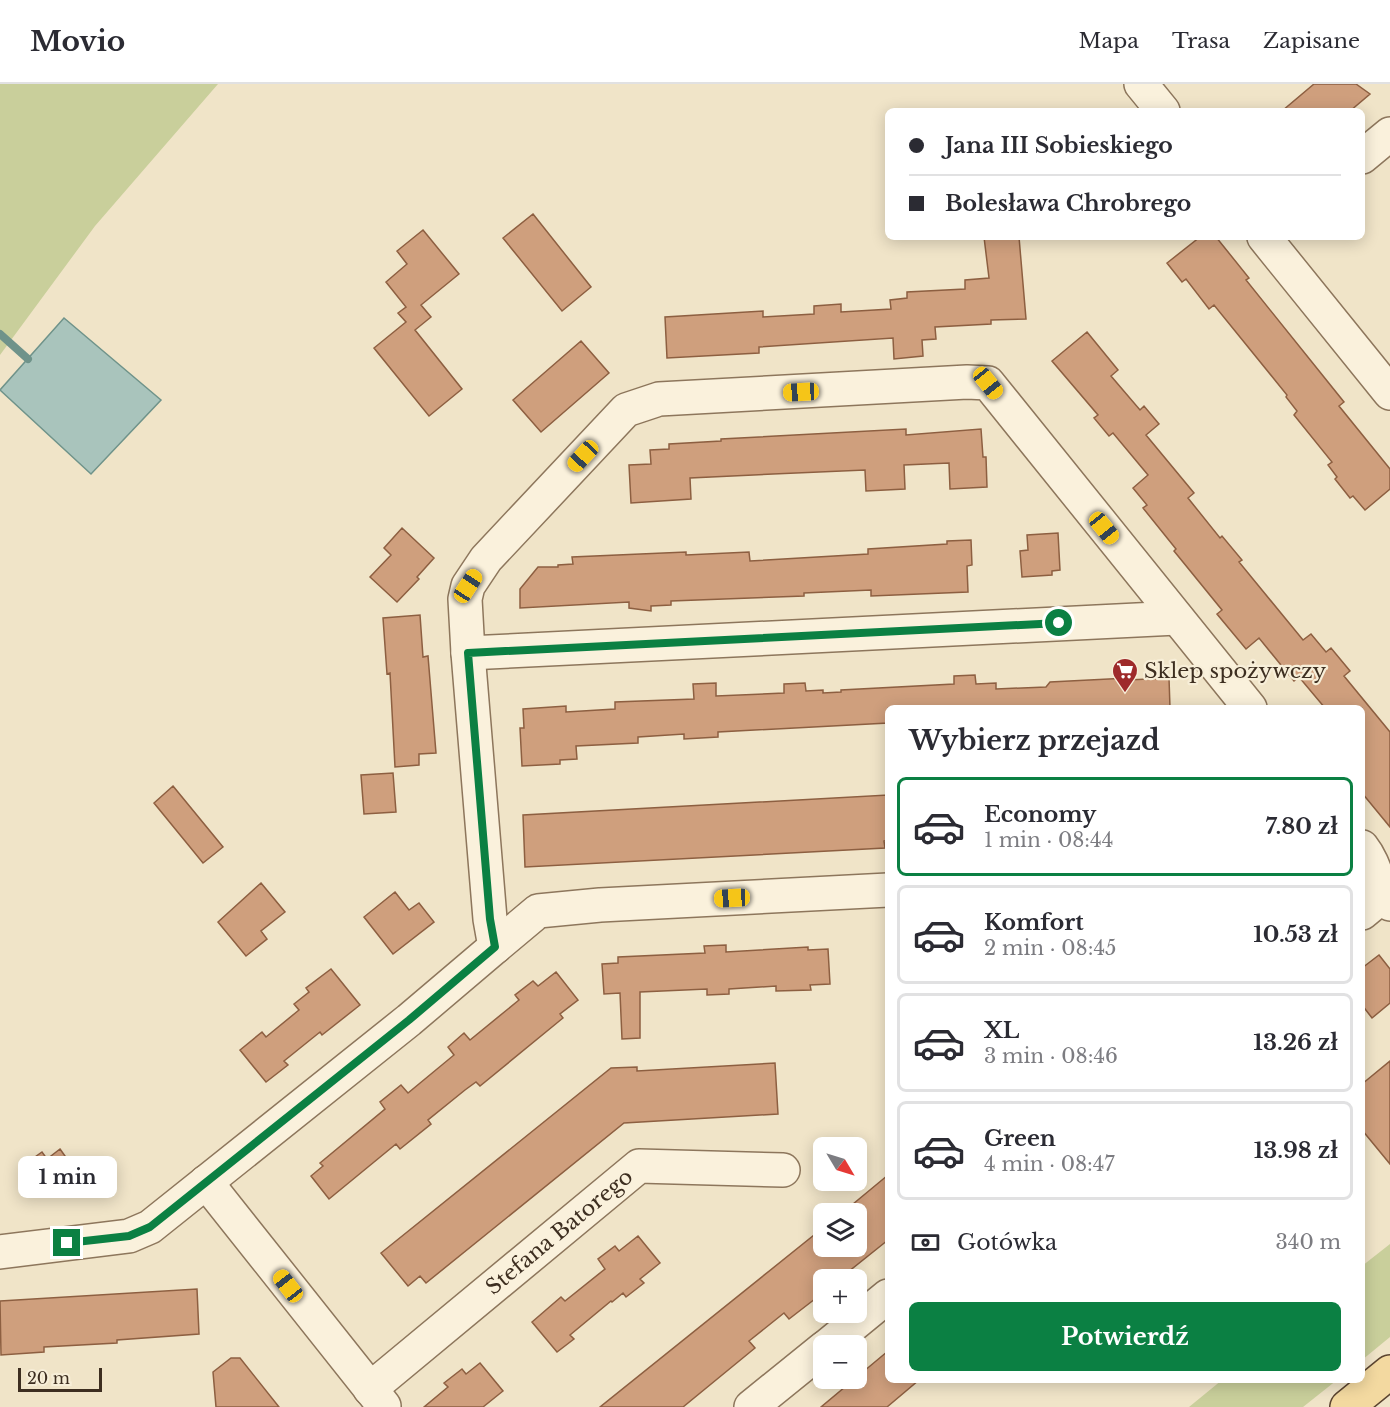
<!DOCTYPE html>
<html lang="pl">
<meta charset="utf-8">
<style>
body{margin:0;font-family:"Libre Baskerville",serif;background:#f2f2f3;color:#2b2b33;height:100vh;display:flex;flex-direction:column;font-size:22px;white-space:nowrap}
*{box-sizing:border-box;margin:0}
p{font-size:20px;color:#7c7c81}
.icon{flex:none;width:33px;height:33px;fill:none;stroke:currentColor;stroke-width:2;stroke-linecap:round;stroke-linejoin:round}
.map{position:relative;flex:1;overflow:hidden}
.drawer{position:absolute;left:885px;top:621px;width:480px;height:678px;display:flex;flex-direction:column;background:#fff;border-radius:9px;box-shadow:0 3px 15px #0003}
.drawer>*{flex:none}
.hud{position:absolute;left:885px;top:24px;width:480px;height:132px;border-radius:9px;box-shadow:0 3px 15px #0003;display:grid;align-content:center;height:132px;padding:0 24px;background:#fff}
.needle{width:39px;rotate:128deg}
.buttons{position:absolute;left:813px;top:1053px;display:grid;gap:12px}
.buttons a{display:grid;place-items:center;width:54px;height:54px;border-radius:9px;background:#fff;box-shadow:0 3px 15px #0003;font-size:30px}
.scale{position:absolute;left:18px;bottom:15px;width:84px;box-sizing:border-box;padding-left:6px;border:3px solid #3d2e20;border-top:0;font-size:16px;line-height:21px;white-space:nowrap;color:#3d2e20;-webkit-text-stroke:4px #f7eed8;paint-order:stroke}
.end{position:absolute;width:27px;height:27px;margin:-14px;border:8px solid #0b8043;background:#fff;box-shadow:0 0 0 3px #fff}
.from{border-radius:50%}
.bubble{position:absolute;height:42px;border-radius:9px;background:#fff;box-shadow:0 3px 15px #0003;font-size:20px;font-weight:800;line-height:42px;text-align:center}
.car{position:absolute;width:18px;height:36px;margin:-18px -9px;border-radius:8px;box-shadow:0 0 4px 2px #0007;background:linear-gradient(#f5c518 24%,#345 0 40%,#f5c518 0 76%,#345 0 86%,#f5c518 0)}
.hud b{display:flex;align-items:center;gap:21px;height:57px;font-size:22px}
.hud b+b{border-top:2px solid #e1e1e2}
.hud i{width:15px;height:15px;background:#2b2b33}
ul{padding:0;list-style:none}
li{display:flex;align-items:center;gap:18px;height:99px;margin:0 12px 9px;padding:0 12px;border:3px solid #e1e1e2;border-radius:9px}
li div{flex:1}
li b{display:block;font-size:22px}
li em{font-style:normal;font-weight:800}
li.active{border-color:#0b8043}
li>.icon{width:54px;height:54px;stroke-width:1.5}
h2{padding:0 24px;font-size:27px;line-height:72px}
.pay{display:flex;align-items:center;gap:15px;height:66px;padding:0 24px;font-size:22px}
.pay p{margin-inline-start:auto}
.primary-button{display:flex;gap:12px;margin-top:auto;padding:12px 24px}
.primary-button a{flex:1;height:69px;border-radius:9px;background:#0b8043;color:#fff;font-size:24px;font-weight:800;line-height:69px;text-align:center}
header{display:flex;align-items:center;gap:36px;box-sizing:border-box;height:84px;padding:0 30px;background:#fff;border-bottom:2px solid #e1e1e2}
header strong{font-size:28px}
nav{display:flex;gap:33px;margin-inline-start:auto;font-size:21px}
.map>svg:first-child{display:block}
</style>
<header>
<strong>Movio</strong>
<nav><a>Mapa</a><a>Trasa</a><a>Zapisane</a></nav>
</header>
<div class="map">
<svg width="1390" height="1323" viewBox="0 0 1390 1323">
<rect width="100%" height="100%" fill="#f0e4c8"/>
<path fill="#c9cf9b" d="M0 0H218L95 142 0 271Z
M1390 1160V1253L1362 1276V1182Z
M1222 1296H1337L1303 1323H1189Z"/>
<path fill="#a9c4bc" stroke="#6f938a" stroke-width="1.5" d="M64 234 161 316 91 390 0 306Z"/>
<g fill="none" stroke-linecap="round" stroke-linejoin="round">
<path stroke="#6f938a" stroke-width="8" d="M0 250 28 275"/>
</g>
<path fill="#cf9f7d" stroke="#8d5f41" stroke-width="1.5" d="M1314 0H1356L1370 10 1350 27H1282Z
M533 130 591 203 562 227 503 154Z
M423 146 459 190 421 221 431 233 415 246 462 305 429 332 374 264 406 238 398 229 406 223 386 198 407 180 397 167Z
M984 153H1019L1026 235 991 236V240L935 243 936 255 922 256 923 272 894 275 893 254 759 263V269L667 274 665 233 763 227V233L814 230V222L841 220V228L891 225 890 216 907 214V208L965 205V196L989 194Z
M1200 153H1216L1249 194 1246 196 1344 318 1339 322 1390 385V405L1365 426 1353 412 1350 414 1335 395 1337 393 1328 381 1332 378 1294 331 1297 327 1286 313 1287 311 1214 221 1209 225 1186 195 1182 198 1167 179Z
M1087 248 1118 286 1111 292 1140 326 1144 322 1159 340 1146 351 1194 409 1188 414 1220 454 1222 452 1242 476 1239 478 1303 556 1311 550 1326 568 1331 564 1350 587 1344 592 1390 648V743L1362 709V624H1325L1299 593 1294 597 1259 554 1246 565 1217 530 1222 526 1174 467 1176 465 1143 424 1147 421 1133 404 1148 391 1113 349 1109 352 1094 334 1098 331 1052 277Z
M581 257 609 289 541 348 513 316Z
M906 345V351L981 345 983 373H986L987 403 950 405 949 379 904 381 905 405 866 407 865 386 773 390 690 394 691 415 631 419 629 381 651 380 650 366 669 365V360L721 357V355Z
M402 444 434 474 417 493 419 495 397 518 370 493 391 471 384 464Z
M1058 449 1060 486 1052 487V491L1022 493 1020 467 1028 466 1027 451Z
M971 456 972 481 967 482 968 508 871 512V506L804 509V512L671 517V521L651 522V527L629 524V518L520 524V505L538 483H558V481L573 480 572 473 686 468V471L749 468 750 477 868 470V465L947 460V457Z
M420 531 423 573 428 572 436 669 419 670V681L395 683 390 589 387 590 383 534Z
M975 591 976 600 996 599V605L1046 603 1050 598 1128 594V596L1169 594 1170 624H888V639L718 648V653L684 655V650L638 653V659L576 662 577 675 560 676V680L522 682 520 644H524L523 625 566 622V628L615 625V618L694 615 693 600 716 599V612L784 609V600L805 599 806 607 823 606V609L841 608V606L954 600V592Z
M393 689 396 728 364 730 361 691Z
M173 702 223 763 203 779 154 719Z
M888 711V756L884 757 885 764 525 783 523 731Z
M261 799 285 828 261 847 267 855 246 872 218 838Z
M395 808 409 826 419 819 434 838 393 870 364 833Z
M726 861V868L808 863V866L828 865 830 900 810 901 811 906 776 907V902L729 905V910L707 911V905L640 908V954L622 955 620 909 604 910 602 880 618 879V873L705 869 704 862Z
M1379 871 1390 885V919L1372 934 1362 921V884Z
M331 885 360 921 322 951 320 948 284 977 288 981 266 998 240 966 262 948 266 953 299 926 294 920 309 908 306 904Z
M556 888 578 916 560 930 563 934 480 1002 476 998 465 1006 428 1036 431 1040 400 1065 396 1060 329 1115 311 1092 323 1082 320 1079 385 1025 380 1018 401 1001 408 1009 454 971 448 963 464 949 470 956 519 916 515 911 533 897 538 902Z
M1390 977V1080L1362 1046V1000Z
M775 979 778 1030 624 1039 426 1199 420 1192 408 1202 381 1169 611 984 637 983V987Z
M60 1065 75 1086 41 1111 21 1083 42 1068 47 1075Z
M888 1091V1156L838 1196H824V1208L789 1235 784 1229 749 1257 755 1264 683 1323H600L824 1143V1162H856V1130H841Z
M638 1152 660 1179 640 1195 644 1199 626 1213 623 1209 612 1218 611 1217 570 1251 574 1255 557 1268 532 1238 561 1213 565 1217 605 1185 598 1175 615 1162 619 1167Z
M197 1205 199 1250 117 1256V1259L44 1263V1268L1 1271 0 1217Z
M888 1267V1296H919L887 1323H821Z
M231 1274H240L279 1323H216L213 1288Z
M480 1279 503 1307 483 1323H424L448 1303 444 1299 462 1285 466 1290Z"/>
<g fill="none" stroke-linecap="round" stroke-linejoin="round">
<defs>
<g id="minor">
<path d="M1141 0 1163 27"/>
<path d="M1362 73 1390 50"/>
<path d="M1264 153 1390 309"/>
<path d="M468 569 1177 534"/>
<path d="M1362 763C1377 782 1377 803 1390 820"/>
<path d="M1362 829 1390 806"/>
<path d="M495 863 538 827 600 821 888 806"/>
<path d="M206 1098 384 1322"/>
<path d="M0 1168 129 1152 150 1143 409 936 495 863 490 835 468 569 465 515 468 502 486 475 626 326 659 315 967 298 988 299 1250 624"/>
<path d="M827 1262 888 1212"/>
<path id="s1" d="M370 1305 639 1082 783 1086"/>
<path d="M751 1323 824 1264"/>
</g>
<path id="major" d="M1347 1323 1390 1288"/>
</defs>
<use href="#minor" stroke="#8d765c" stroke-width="36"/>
<use href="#major" stroke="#5b4430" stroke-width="36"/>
<use href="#minor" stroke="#faf1dc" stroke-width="33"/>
<use href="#major" stroke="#f3d9a0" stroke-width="33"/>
</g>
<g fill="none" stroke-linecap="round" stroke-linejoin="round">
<path stroke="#0b8043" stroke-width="8" d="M67 1159 129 1152 150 1143 409 936 495 863 490 835 468 569 1059 539"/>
</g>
<defs>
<symbol id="supermarket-pin" viewBox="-11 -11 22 30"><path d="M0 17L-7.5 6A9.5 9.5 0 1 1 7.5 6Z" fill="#9e2a2b" stroke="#f7eed8"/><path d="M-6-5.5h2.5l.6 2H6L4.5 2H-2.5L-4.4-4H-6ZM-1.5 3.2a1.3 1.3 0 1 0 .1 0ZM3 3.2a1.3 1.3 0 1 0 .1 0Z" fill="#fff"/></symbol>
</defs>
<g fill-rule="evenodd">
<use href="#supermarket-pin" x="1110" y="572" width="30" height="40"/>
</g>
<g text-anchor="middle" stroke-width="4.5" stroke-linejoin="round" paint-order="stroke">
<g font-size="21" fill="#3d2e20" stroke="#f7eed8" text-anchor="start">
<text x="1144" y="594">Sklep spożywczy</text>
</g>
<g font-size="21" fill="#3d2e20" stroke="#f7eed8">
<text dy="7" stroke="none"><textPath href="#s1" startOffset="246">Stefana Batorego</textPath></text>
</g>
</g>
</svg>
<div class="buttons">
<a><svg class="needle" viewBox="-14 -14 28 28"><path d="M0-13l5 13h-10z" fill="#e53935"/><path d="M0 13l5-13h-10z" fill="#7c7c81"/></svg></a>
<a><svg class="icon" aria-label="layers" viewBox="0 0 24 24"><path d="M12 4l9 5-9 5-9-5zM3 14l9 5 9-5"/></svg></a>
<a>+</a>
<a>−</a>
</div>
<div class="scale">20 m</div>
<i class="end from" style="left:1059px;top:539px"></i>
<i class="end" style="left:67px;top:1159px"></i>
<div class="bubble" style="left:18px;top:1072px;width:99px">1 min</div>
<i class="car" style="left:988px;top:299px;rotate:141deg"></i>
<i class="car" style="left:801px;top:308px;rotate:267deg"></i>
<i class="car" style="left:583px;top:372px;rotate:223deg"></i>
<i class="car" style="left:1104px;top:444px;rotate:141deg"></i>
<i class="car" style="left:468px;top:502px;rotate:33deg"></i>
<i class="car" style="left:732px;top:814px;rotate:267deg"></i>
<i class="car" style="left:288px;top:1202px;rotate:322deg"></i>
<div class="hud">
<b><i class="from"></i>Jana III Sobieskiego</b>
<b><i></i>Bolesława Chrobrego</b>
</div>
<section class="drawer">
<h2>Wybierz przejazd</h2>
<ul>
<li class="active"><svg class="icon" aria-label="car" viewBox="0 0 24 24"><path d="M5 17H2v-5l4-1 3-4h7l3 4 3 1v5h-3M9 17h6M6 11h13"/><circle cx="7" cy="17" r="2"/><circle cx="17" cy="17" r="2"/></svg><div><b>Economy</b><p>1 min · 08:44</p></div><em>7.80 zł</em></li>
<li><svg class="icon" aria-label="car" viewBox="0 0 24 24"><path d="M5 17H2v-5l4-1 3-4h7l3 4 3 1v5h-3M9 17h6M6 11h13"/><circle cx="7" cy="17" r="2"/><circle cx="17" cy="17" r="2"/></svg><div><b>Komfort</b><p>2 min · 08:45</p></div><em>10.53 zł</em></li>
<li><svg class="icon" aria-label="car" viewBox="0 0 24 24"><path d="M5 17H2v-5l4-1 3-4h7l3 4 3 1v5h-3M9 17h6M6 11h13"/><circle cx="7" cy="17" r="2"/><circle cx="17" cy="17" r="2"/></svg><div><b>XL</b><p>3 min · 08:46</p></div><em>13.26 zł</em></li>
<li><svg class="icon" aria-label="car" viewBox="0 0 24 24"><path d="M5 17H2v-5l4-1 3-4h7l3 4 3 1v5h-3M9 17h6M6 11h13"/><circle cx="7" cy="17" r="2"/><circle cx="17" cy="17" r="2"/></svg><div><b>Green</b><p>4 min · 08:47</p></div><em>13.98 zł</em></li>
</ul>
<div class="pay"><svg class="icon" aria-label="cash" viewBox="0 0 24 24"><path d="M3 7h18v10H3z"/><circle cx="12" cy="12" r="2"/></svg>Gotówka<p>340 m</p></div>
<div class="primary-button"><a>Potwierdź</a></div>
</section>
</div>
